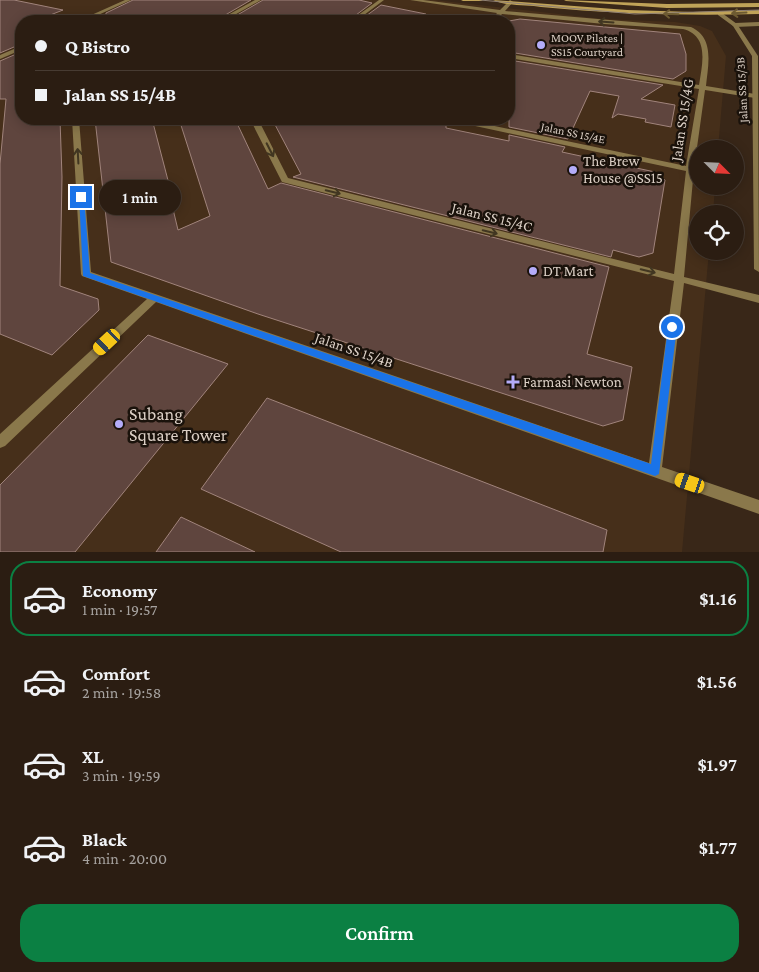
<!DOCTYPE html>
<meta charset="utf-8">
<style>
body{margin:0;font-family:"Crimson Pro",serif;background:#33261b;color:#f1f3f6;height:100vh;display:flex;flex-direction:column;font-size:19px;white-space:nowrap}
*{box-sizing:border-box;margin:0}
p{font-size:16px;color:#a6a29f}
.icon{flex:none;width:28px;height:28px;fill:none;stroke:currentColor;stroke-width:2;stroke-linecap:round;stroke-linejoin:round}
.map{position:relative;height:552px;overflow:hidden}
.drawer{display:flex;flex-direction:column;background:#2b1d12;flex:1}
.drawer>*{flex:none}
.top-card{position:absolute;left:15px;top:15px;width:500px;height:110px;border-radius:20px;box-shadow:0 2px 12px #0003,0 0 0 1px #473b32;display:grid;align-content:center;height:110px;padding:0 20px;background:#2b1d12}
.needle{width:32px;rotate:114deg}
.buttons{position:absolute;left:689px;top:140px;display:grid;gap:10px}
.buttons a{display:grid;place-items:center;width:55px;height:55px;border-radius:50%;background:#2b1d12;box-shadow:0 2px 12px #0003,0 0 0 1px #473b32;font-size:25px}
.end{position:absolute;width:22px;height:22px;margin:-11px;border:6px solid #1a73e8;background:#fff;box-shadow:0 0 0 2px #fff}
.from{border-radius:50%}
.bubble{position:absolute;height:35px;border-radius:18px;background:#2b1d12;box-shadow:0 2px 12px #0003,0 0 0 1px #473b32;font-size:16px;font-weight:600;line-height:35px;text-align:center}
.car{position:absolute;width:15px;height:30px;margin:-15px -8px;border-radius:6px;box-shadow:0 0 4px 1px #0007;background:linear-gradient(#f5c518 24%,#345 0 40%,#f5c518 0 76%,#345 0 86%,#f5c518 0)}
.top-card b{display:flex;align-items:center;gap:18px;height:48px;font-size:19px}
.top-card b+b{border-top:1px solid #473b32}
.top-card i{width:12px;height:12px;background:#f1f3f6}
ul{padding:9px 0 0;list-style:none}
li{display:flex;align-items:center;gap:15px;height:75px;margin:0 10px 8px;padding:0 10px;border:2px solid transparent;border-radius:20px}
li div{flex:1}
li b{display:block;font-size:19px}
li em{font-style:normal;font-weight:600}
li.selected{border-color:#0b8043}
li>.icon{width:45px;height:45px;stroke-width:1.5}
.button{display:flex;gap:10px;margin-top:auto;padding:10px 20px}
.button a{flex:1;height:58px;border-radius:20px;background:#0b8043;color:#fff;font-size:20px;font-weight:600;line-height:58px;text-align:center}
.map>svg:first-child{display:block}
</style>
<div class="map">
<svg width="759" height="552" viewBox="0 0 759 552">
<rect width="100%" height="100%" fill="#392718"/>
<path fill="#462f1a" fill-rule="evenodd" d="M0 0H434L603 19 675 22 700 26 712 31 726 56 718 149H698V186H715L713 214H698V251H709L682 552H0ZM21 21H509V119H21Z"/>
<path fill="#5f453e" stroke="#a1847c" d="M0 0H14L63 10 35 21H21V44L0 53Z
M133 0H251L215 21H105L106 13Z
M263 0H359L372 3 348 21H227Z
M381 5 426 14 425 21H359Z
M520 19 680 34 686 54V71L673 79 509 52V21Z
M21 52V119H60L62 177 60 286 98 299 99 310 52 355 0 334V164L6 99H0V61Z
M509 60 663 85 641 99 675 105 671 127 645 122 646 119 618 114 612 118 619 96 590 91 568 139 509 127Z
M95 119H152L170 188H168L178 230 210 216 179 119H235L268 189 281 183 609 267 587 354 632 367 623 420 603 426 258 314 111 262Z
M272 119H446V128L509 141V135L565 147 562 152 655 172 665 180 653 253 639 257 613 250 611 257 293 177 301 174Z
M148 335 228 364 75 552H0V485Z
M267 398 607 530 603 552H341L201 489Z
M181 517 255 552H156Z"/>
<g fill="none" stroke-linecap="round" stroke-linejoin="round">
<path fill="#8a784b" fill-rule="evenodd" d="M255 0H261L224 21H217Z
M379 0H384L356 21H350Z
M410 0H423L500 10 510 0 513 2 505 11 691 27C715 38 708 65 706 86L755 94 758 96 755 98 705 90 694 169 684 277 759 295V303L684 283 662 467 759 500V514L156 302 5 446 0 448V434L147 299 82 276 81 274 72 119H79L91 272 649 463 674 281 282 182 250 119H258L288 178 674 274 686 171 452 121 448 119H461L686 166 699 89 509 58V54L699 85C702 65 710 36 683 29L604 24 502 14 496 21H490L497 13Z
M759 22V26L735 27 732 25 735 23Z"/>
<path fill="#8a784b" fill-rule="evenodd" d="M125 0H131L85 21H78Z
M718 13H722L737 24 758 56 759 272 754 269 752 56 733 26 718 15Z
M21 46V50L0 59V55Z"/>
<path fill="#c0a358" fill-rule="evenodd" d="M461 0H483L481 1H463Z
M493 0 627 10 693 12 759 10V14C686 16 614 14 541 7 528 5 504 6 493 0Z
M564 0 667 4 759 3V7L667 8 566 1Z"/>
<path stroke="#8e7f73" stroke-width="1" d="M480 0 635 14 759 10"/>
</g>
<defs><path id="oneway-shaft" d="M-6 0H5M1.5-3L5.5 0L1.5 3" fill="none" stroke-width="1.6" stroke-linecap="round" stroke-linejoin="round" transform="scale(1.25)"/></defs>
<g stroke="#6d5a32">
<use href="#oneway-shaft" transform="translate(739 13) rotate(177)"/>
<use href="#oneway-shaft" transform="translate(671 14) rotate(-178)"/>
</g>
<g stroke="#413621">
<use href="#oneway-shaft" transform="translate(606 22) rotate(-176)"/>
<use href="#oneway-shaft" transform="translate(270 150) rotate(63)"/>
<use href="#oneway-shaft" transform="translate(78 156) rotate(-93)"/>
<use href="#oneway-shaft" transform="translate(333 192) rotate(14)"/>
<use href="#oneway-shaft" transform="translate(490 232) rotate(14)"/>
<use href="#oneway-shaft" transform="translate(648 271) rotate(14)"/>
</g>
<path fill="#1a73e8" d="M79 195 84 197 90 273 651 464 668 327 669 325H675L677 327 659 474 655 476 83 276Z"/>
<g fill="#b4acf9" stroke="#1a120b" stroke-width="2">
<circle cx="541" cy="45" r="5"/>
<circle cx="573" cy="170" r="5"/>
<circle cx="533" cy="271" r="5"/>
<path d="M510.5 374.5h5v5h5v5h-5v5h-5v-5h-5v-5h5z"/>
<circle cx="119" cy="424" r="5"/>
</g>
<g text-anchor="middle" stroke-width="5" stroke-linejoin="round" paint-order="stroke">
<g font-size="12" fill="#dcd0c6" stroke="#1a120b" text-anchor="start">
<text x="551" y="42">MOOV Pilates |<tspan x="551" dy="14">SS15 Courtyard</tspan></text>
</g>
<g font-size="12" fill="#dcd0c6" stroke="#1a120b">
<text transform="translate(742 90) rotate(-93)" y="4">Jalan SS 15/3B</text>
<text transform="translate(573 133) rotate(12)" y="4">Jalan SS 15/4E</text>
</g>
<g font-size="15" fill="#dcd0c6" stroke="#1a120b">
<text transform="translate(682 120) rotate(-81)" y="5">Jalan SS 15/4G</text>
<text transform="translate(492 217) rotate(14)" y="5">Jalan SS 15/4C</text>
<text transform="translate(354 350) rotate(19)" y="5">Jalan SS 15/4B</text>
</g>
<g font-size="15" fill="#dcd0c6" stroke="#1a120b" text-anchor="start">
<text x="583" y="166">The Brew<tspan x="583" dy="17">House @SS15</tspan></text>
<text x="543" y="276">DT Mart</text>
<text x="523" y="387">Farmasi Newton</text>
</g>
<g font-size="18" fill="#dcd0c6" stroke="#1a120b" text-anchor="start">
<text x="129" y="420">Subang<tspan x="129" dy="21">Square Tower</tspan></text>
</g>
</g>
</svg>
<div class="buttons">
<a><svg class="needle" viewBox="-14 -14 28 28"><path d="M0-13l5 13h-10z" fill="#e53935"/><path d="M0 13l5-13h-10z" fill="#a6a29f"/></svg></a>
<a><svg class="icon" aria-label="locate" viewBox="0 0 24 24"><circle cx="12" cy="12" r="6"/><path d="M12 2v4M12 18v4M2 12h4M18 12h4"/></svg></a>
</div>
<i class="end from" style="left:672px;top:327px"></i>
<i class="end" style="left:81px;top:197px"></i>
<div class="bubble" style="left:99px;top:180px;width:82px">1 min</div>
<i class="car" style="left:107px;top:342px;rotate:227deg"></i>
<i class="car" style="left:690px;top:483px;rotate:289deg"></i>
<div class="top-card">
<b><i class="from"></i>Q Bistro</b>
<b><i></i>Jalan SS 15/4B</b>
</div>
</div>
<section class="drawer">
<ul>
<li class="selected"><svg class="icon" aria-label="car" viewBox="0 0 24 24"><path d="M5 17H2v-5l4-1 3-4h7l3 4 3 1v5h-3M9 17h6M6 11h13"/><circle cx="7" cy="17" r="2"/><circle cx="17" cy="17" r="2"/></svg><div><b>Economy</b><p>1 min · 19:57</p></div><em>$1.16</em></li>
<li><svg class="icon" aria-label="car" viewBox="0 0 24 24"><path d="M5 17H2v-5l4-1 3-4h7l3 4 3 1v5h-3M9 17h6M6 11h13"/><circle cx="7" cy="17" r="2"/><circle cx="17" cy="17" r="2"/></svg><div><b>Comfort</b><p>2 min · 19:58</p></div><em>$1.56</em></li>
<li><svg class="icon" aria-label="car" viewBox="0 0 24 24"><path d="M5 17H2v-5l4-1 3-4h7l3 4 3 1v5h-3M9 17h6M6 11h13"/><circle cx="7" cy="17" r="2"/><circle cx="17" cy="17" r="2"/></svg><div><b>XL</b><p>3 min · 19:59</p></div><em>$1.97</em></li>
<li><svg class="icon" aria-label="car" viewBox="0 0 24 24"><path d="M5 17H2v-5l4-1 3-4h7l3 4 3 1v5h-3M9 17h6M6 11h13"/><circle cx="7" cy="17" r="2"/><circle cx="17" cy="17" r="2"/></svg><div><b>Black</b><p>4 min · 20:00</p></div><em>$1.77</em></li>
</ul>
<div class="button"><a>Confirm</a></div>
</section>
